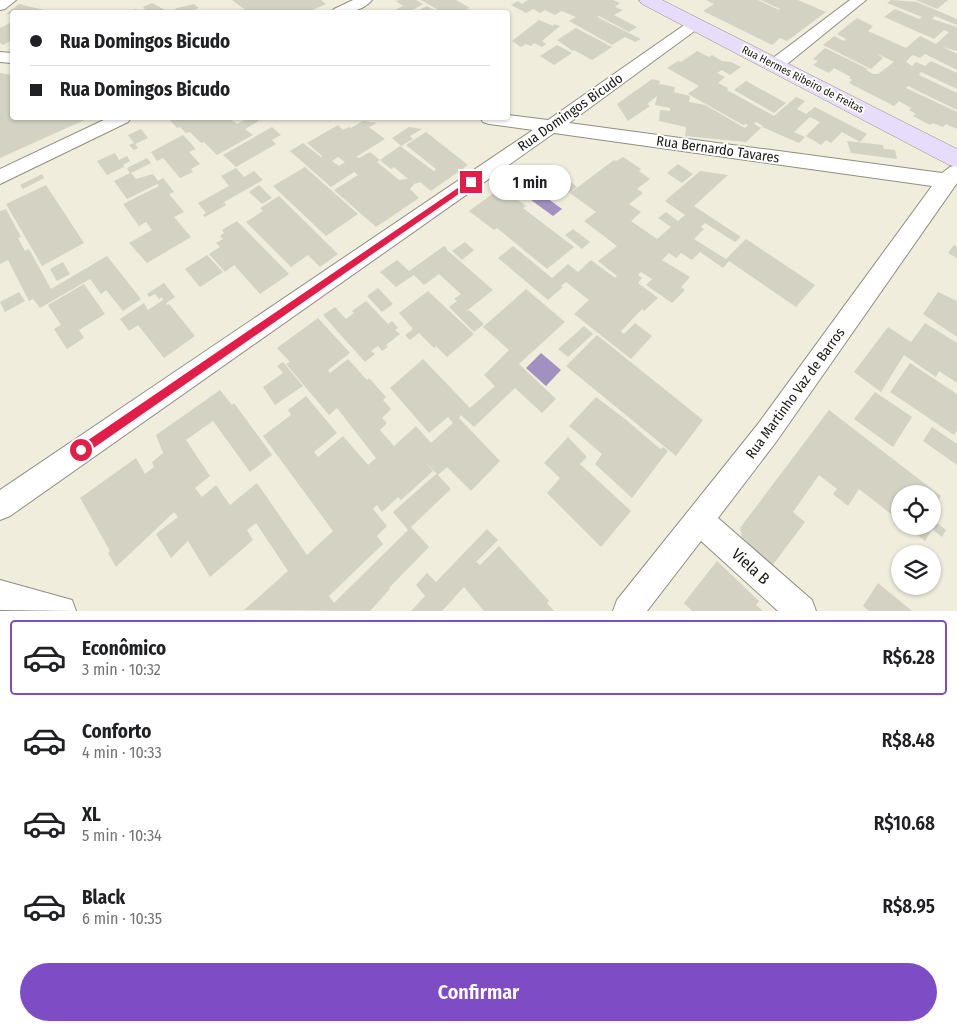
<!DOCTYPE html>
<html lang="pt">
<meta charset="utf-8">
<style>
body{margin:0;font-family:"Fira Sans Condensed",sans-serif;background:#f2f2f2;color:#202124;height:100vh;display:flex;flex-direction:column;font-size:19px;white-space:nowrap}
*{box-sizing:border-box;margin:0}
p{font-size:16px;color:#757577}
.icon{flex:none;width:28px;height:28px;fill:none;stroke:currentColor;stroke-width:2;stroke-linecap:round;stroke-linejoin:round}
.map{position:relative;height:611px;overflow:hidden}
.details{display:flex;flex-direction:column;background:#fff;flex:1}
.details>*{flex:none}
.guide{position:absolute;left:10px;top:10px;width:500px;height:110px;border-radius:5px;box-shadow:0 1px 4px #0004;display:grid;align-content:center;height:110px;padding:0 20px;background:#fff}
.controls{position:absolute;left:891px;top:485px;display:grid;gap:10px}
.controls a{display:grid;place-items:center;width:50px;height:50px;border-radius:50%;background:#fff;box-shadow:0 1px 4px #0004;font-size:25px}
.end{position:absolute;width:22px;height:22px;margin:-11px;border:6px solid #e11d48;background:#fff;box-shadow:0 0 0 2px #fff}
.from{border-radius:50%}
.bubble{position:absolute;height:35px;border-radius:18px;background:#fff;box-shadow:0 1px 4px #0004;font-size:16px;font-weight:600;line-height:35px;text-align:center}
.guide b{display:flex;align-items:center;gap:18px;height:48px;font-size:19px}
.guide b+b{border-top:1px solid #e0e0e0}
.guide i{width:12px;height:12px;background:#202124}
ul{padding:9px 0 0;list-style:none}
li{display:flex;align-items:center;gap:15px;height:75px;margin:0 10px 8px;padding:0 10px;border:2px solid transparent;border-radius:5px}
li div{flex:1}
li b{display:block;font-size:19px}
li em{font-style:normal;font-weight:600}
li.selected{border-color:#7e4dc6}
li>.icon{width:45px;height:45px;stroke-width:1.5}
.action{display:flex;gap:10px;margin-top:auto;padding:10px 20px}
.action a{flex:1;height:58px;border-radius:30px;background:#7e4dc6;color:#fff;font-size:20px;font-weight:600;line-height:58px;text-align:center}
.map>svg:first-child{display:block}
</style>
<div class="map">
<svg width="957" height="611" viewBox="0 0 957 611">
<rect width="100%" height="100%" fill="#f0eddd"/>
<path fill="#a091c1" d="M540 193 562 209 553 216 531 200Z
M541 353 561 370 546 386 526 368Z"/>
<path fill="#d4d2c2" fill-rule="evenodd" d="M232 0H321L326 4 308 12H248Z
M399 0H416L423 4 411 11 414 12H391L403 6 396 1Z
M421 0H456L470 8 462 12H442Z
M528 0H613L620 3 615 7 623 10 614 15 637 27 629 32 599 16 597 17 641 39 635 42 625 37 612 45 569 21 576 17 562 11 555 15 545 10 540 13 533 9 526 13 511 5 518 1 522 4Z
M706 0H758L779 10 780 9 761 0H798L826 12 787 41 780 38 772 45 703 11 714 4Z
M891 0 917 2 957 19V25L935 16 932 19 957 27V51L943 47 957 54V70L925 54 920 58 912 55 906 62 912 66 916 62 925 66 931 61 957 73V89L921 72 919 75 957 93V110L908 86 906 88 957 112V129L946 124 943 127 933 123 930 125 913 116 916 114 909 110 911 108 899 101 894 106 849 83 852 80 849 78 851 77 834 68 829 73 813 65 818 61 813 59 825 48 868 69 866 70 873 74H878L894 62 876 53 883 58 871 69 823 45 834 36 844 41 846 39 837 34 857 18 873 26 868 31 906 48 920 36 936 44 949 32 944 30 934 39 884 17 895 9 919 19 922 17 887 3Z
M916 0H948L937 9Z
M152 3 165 10 158 12H128L136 9 139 11 145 9 143 7Z
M19 4 48 11 45 12H12V15L6 14Z
M194 4 199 8 194 10 197 12 202 10 205 12H172L177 8Z
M427 6 437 12H415Z
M539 20 553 26 554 24 560 26 542 41 546 44 542 47 534 43 531 46 526 44 521 47 512 41Z
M12 22V40L3 45 0 43V28Z
M576 28 612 47 592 60 574 50 573 51 557 40Z
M557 45 572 53 554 65 540 56Z
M697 51 709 57 712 55 722 61 731 62 741 67 730 75 722 70 717 73 725 77 718 83 728 88 727 90 774 116 796 97 805 101 797 109 806 114 815 107 867 134 860 142 842 132 831 143 826 140 821 145 806 136 820 122 810 117 794 132 805 137 799 143 762 127 763 126 756 122 754 124 761 128 746 142 685 136 686 127 659 121 660 110 670 111V108L655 105 657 96 647 104 650 106 628 121 617 104 652 79 660 81 659 84 675 87 674 92 690 96 689 102 705 105 745 128 748 125 746 124 743 125 688 94 699 86 667 68 678 61 681 62Z
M0 73 12 75V118H89L0 158Z
M746 81 786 103 774 113 734 90Z
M168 118H229L237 124 249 118H255L259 121 245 129 253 135 217 155 204 142 201 143 190 132 186 133 180 127 177 128Z
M363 121 377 123 369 127 385 139 356 157 359 158 370 152 380 160 400 146 435 172 434 171 436 169 406 145 426 132 468 165 431 191 420 182 414 184 410 189 419 198 376 227 334 190 358 175 354 172 331 187 290 151 303 143 321 157 322 156 307 143 338 125 343 130 349 127 351 128ZM338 157 345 162 339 166 332 161ZM380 160 391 169 394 167 408 179 399 180 377 162Z
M272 127 281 135 272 140 276 144 236 167 223 155Z
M409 127 422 129 410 136 413 139 401 146 392 138Z
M141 129 148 138 135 144 138 148 134 150 129 145 134 143 128 135Z
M183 135 196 149 189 152 200 164 191 169 193 172 180 178 163 158 157 161 151 152Z
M847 141 883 145 884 149 895 150 897 159 851 153Z
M115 153 119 160 127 156 130 161 123 165 124 167 107 175 97 161Z
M623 157 641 169 639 171 650 179 637 189 643 193 629 204 641 212 631 221 657 239 671 227 658 218 666 212 678 221 685 215 665 201 700 171 728 175 694 206 741 237 735 242 705 223 701 227 704 229 694 239 726 259 746 239 815 285 796 307 729 261 723 268 700 252 692 260 681 253 676 258 669 253 662 260 690 277 681 287 685 290 672 303 646 285 652 279 641 272 638 275 642 278 638 283 658 298 644 311 642 309 621 331 624 334 635 323 652 336 631 359 574 314 589 300 566 282 561 286 563 287 548 300 498 258 513 246 552 278 568 264 578 272 591 260 615 278 617 276 598 261 617 246 584 221 596 212 570 193 614 160 616 161Z
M147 158 151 163 131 173 136 179 153 174 158 181 163 178 174 192 169 194 184 212 174 217 191 237 147 263 129 243 152 230 146 222 139 226 123 204 159 186 157 184 127 199 114 181 130 173 127 168Z
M678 164 693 174 682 183 667 173Z
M305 167 358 214 326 236 273 186Z
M236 168 244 177 254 171 263 180 224 202 226 205 205 217 203 215 206 213 198 203 229 186 221 176Z
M42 174 44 178 23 189 20 185Z
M571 182 577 187 569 193 563 188Z
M46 185 84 243 42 266 6 204Z
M259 185 272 198 262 204 249 192Z
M502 187 526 206 523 208 574 247 547 269 497 228 494 230 469 211Z
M279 196 338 254 320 267 308 255 291 267 246 222 263 211 260 208Z
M6 209 21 237 18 238 25 251 29 249 51 289 107 256 141 299 123 311 106 290 101 294 90 279 40 308 33 299 29 301 8 260 0 264V211Z
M237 221 289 274 260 294 234 265 225 272 209 254 220 247 216 243 223 239 220 236 224 233 222 230Z
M573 229 590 242 582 249 565 235Z
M465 242 474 250 462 260 452 251Z
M954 245 957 247V258L948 253Z
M444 246 447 248 446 249 493 290 464 313 469 310 484 324 474 332 449 307 457 301 454 299 461 294 439 274 424 285 414 275 396 287 380 272 397 260 409 271Z
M207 255 223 272 200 287 185 269Z
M63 262 70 274 57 281 50 269Z
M164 283 175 297 166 303 167 305 169 304 195 336 164 358 138 325 129 331 120 319 144 303 148 310 163 300 162 297 159 299 155 294 149 297 147 294Z
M84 284 105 314 79 330 84 338 67 349 54 329 61 325 48 305Z
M378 288 393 304 382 312 367 296Z
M526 289 565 322 519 364 556 399 542 413 515 388 474 427 461 415 459 418 500 461 471 491 447 467 438 475 451 489 411 527 429 547 389 588 390 589 370 611 244 610 288 571 256 523 247 530 253 540 210 577 188 541 171 558 156 534 178 517 174 512 116 567 108 553 110 551 80 498 136 458 145 474 154 467 152 462 163 453 156 435 220 390 232 405 234 403 272 455 250 472 213 421 186 440 210 476 195 488 202 497 216 485 230 505 257 483 307 555 333 531 263 436 291 415 288 410 306 396 337 433 314 452 318 457 343 436 368 465 376 458 337 408 329 415 286 364 290 362 277 348 318 318 350 353 328 370 330 373 348 359 367 380 369 378 386 397 383 400 391 409 382 418 387 423 380 430 394 446 416 426 431 443 453 423 448 417 429 433 390 388 423 359 470 408 495 386 484 375 509 350 483 327ZM424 461 438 475 436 474 393 512 408 530 334 603 329 596 383 544 377 536 387 526 373 509 377 505 382 512 398 497 401 500 433 471Z
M428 291 474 334 447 357 436 346 434 348 419 333 410 340 405 335 413 329 399 313Z
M19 292 25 301 5 312 0 302Z
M938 292 957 301V337L923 314Z
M366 301 388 324 392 321 398 328 395 330 400 334 386 345 388 347 382 351 378 346 371 351 375 354 365 362 323 315 335 307 346 319 354 313 352 311Z
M925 323 957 343V383L939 371 936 377 904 355 881 392 854 372 888 327 911 342Z
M584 326 593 334 568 357 558 349Z
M597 335 703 420 676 456 566 366Z
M283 362 303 386 275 405 263 387 283 373 277 366Z
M910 363 957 394V430L954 435 890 392Z
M875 392 912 417 893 447 854 419Z
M596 397 625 419 658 447 661 449 663 447 668 451 632 498 595 464 602 454 569 426Z
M829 410 941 496 932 511V494H900V521L859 489 848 506 833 494 837 489 819 475 793 512 805 522 772 566 742 537 740 528Z
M932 427 957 444V465L923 441Z
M568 437 587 457 580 464 631 511 601 547 547 493 560 478 544 463Z
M932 519 946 530 942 537 932 529 925 541 906 526H932Z
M487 529 498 540 476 562 480 565 499 546 549 601 547 603 554 611H484L464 587 442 611H411L425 596 416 585 427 573 436 582Z
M717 561 759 601 756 605 763 611H692L684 603Z
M878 583 912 611H869L863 606Z"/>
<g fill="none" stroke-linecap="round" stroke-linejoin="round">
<defs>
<path id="street" d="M0 0H16L5 9 0 10Z
M353 0H372C363 11 345 14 332 12L334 9Z
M850 0H866L781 69H769L767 65 769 61Z
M695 19 700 21 703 24 700 27 569 123 942 173 950 167 957 165V183L776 442 718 518 812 600 816 611H778L701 541 647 611H613L617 600 758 424 932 186 554 133 10 516 0 520V490L533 130 489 124 483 122 480 118H508V115L548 120 690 21Z
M0 52 12 53V63L0 62Z
M108 118H131L128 122 0 184V169Z
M0 580 72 600 76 611 0 610Z"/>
<path id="secondary" d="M639 0H662L957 149V167L949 165 642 4Z"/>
</defs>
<use href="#street" stroke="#918e80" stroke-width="2"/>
<use href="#secondary" stroke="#918e80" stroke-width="1"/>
<use href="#street" fill="#fff" fill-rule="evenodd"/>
<use href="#secondary" fill="#e7ddfa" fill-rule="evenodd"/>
</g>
<path fill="#e11d48" d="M471 179 473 180V184L85 454H78V447Z"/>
<g text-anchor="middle" stroke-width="4" stroke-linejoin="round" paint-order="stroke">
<g font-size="11" fill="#1a1914" stroke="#fff">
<text transform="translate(803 79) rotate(27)" y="4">Rua Hermes Ribeiro de Freitas</text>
</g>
<g font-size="14" fill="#1a1914" stroke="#fff">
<text transform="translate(570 112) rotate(-35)" y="5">Rua Domingos Bicudo</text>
<text transform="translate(718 149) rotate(8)" y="5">Rua Bernardo Tavares</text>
<text transform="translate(795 393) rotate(-54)" y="5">Rua Martinho Vaz de Barros</text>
</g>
<g font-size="16" fill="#1a1914" stroke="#fff">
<text transform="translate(751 566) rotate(42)" y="6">Viela B</text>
</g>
</g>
</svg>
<div class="controls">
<a><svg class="icon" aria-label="locate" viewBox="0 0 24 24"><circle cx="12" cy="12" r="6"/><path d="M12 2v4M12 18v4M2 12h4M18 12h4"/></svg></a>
<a><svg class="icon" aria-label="layers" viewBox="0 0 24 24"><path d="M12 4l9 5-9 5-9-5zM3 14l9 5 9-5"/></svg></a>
</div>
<i class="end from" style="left:81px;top:450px"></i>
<i class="end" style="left:471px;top:182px"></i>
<div class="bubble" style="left:489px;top:165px;width:82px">1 min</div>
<div class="guide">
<b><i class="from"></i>Rua Domingos Bicudo</b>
<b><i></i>Rua Domingos Bicudo</b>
</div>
</div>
<section class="details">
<ul>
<li class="selected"><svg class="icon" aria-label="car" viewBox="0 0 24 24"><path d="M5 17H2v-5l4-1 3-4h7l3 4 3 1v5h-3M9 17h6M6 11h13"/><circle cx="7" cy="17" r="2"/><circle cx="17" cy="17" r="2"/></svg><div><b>Econômico</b><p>3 min · 10:32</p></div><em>R$6.28</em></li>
<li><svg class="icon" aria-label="car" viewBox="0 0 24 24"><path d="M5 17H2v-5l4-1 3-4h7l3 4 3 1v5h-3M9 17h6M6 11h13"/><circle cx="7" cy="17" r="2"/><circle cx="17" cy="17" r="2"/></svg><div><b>Conforto</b><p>4 min · 10:33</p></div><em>R$8.48</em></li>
<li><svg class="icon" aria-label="car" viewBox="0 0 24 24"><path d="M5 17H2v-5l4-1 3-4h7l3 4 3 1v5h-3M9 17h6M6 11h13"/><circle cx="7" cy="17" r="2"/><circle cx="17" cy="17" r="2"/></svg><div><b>XL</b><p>5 min · 10:34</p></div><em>R$10.68</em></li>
<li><svg class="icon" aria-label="car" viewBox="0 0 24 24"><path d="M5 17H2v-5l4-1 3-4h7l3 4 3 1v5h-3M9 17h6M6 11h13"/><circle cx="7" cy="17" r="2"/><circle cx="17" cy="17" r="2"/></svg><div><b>Black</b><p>6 min · 10:35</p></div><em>R$8.95</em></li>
</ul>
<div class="action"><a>Confirmar</a></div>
</section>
